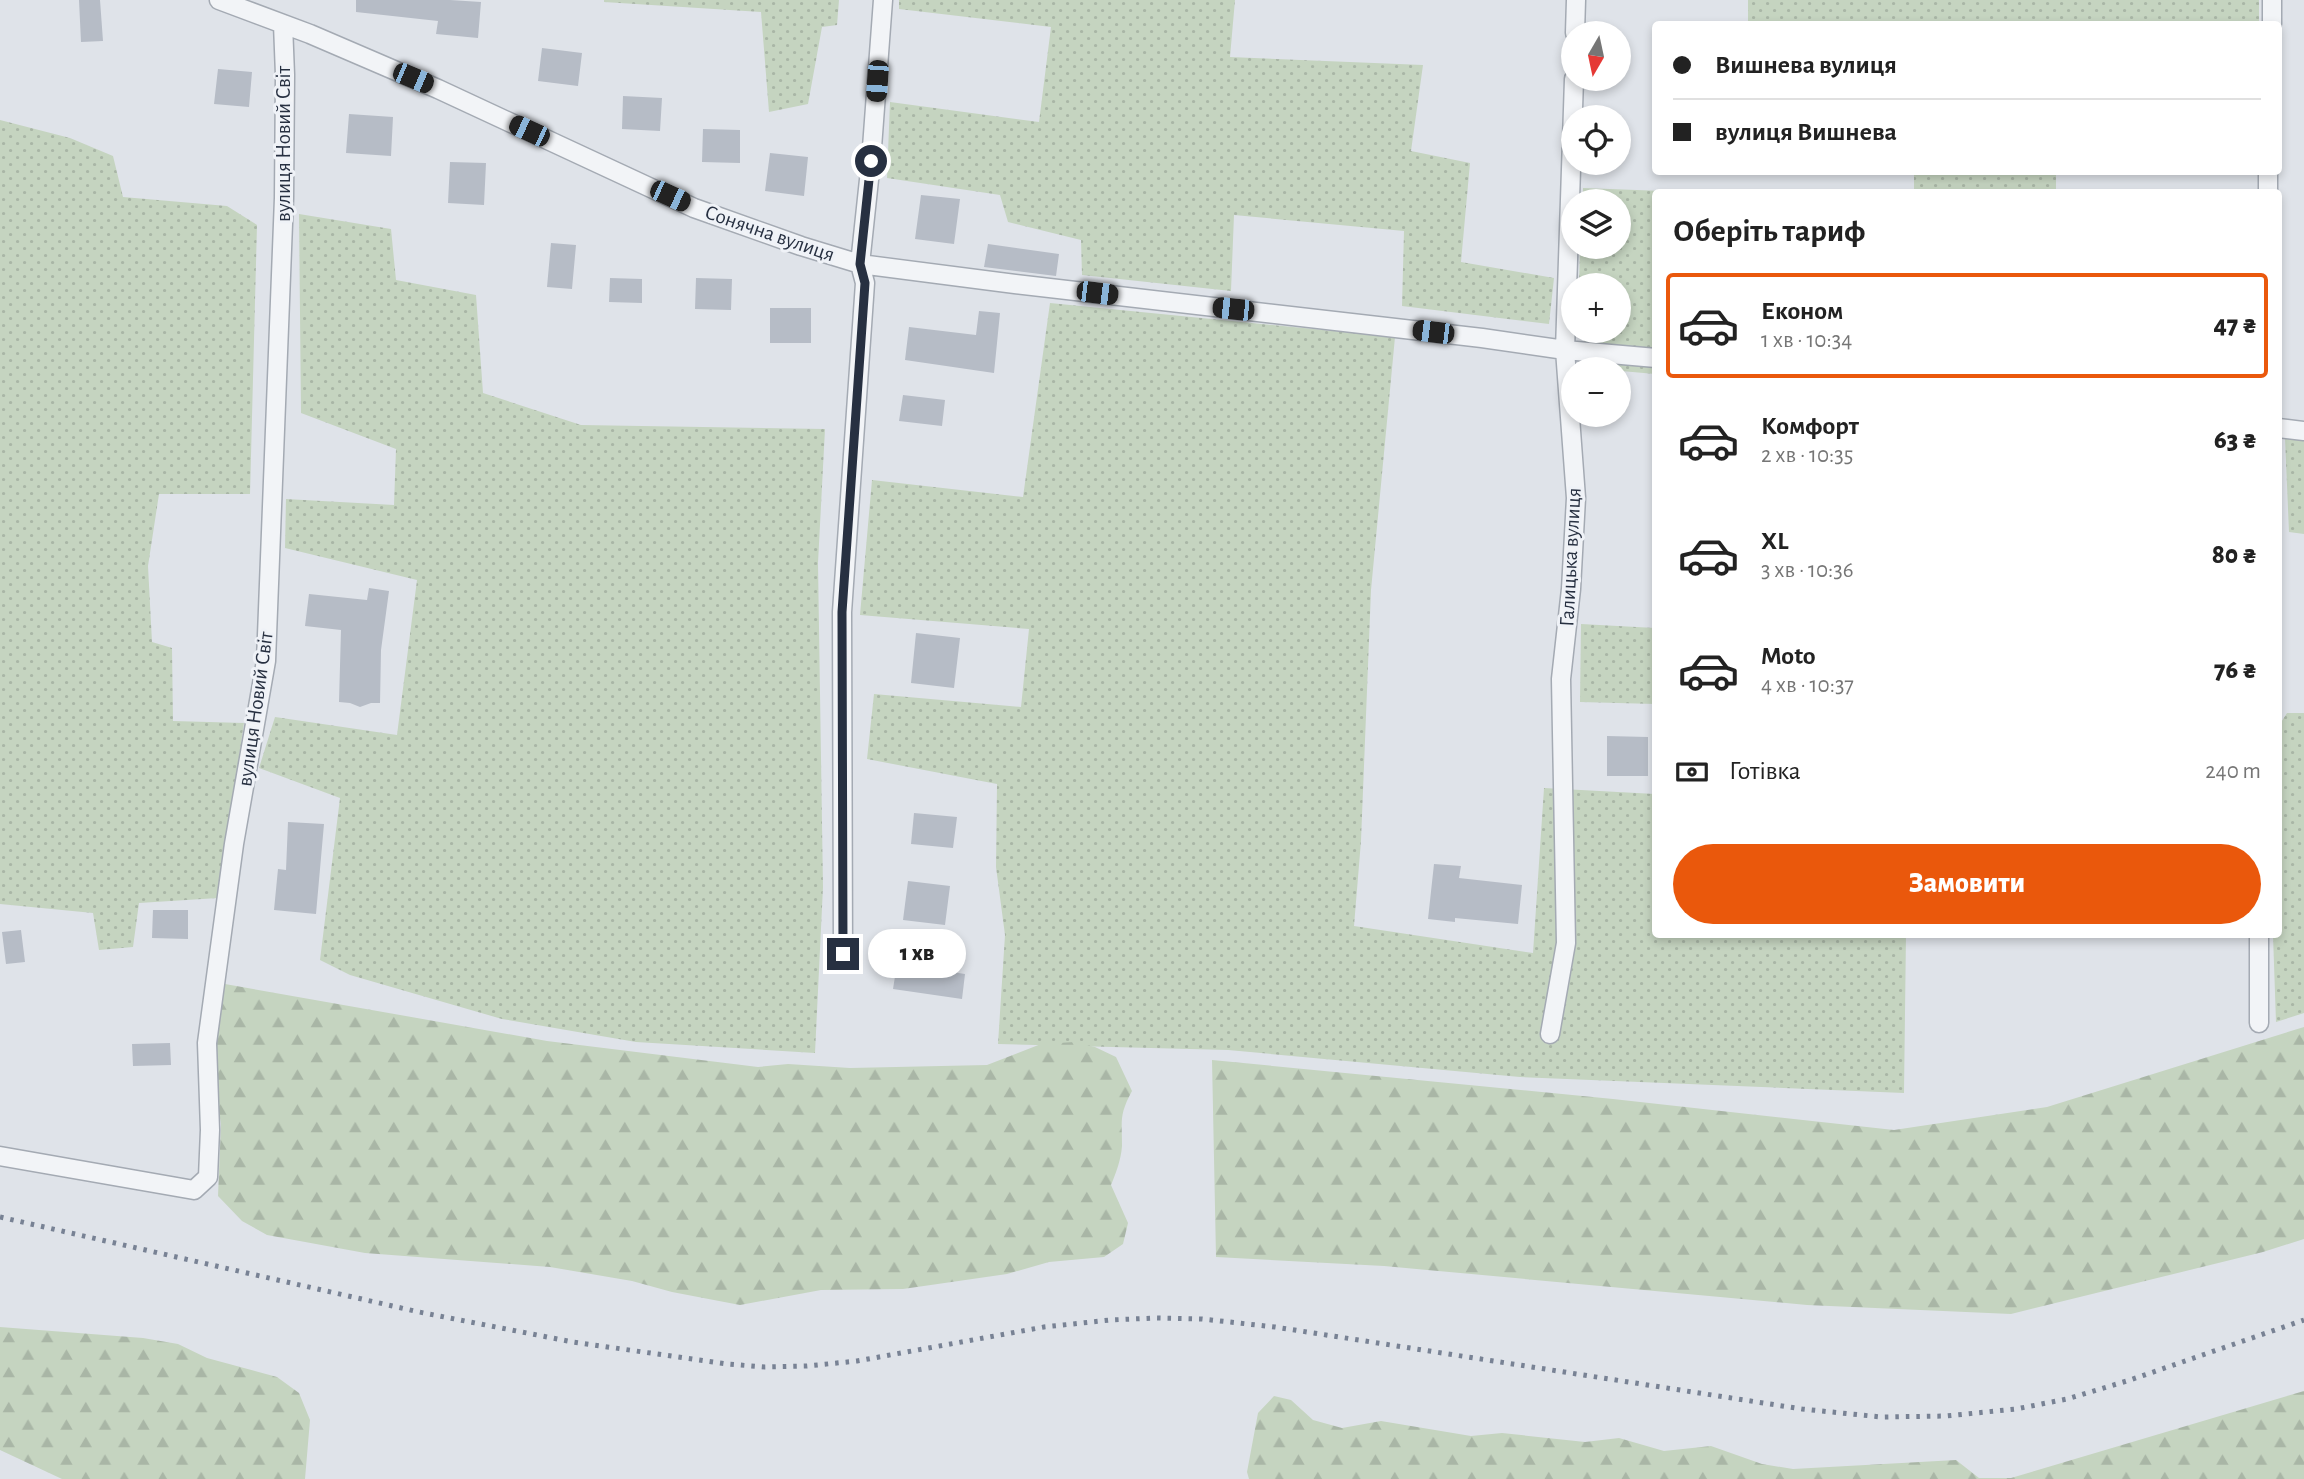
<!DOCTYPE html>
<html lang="uk">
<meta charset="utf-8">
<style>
body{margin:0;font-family:"Alegreya Sans",sans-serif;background:#f2f2f2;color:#222;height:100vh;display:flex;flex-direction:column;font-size:26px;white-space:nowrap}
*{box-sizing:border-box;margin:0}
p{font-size:23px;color:#767676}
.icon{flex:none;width:38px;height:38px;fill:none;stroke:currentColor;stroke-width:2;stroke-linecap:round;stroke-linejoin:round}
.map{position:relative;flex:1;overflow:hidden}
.panel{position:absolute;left:1652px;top:189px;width:630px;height:749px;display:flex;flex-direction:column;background:#fff;border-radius:7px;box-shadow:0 4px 10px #0003}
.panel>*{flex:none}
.top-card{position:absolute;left:1652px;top:21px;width:630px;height:154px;border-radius:7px;box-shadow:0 4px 10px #0003;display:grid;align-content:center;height:154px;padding:0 21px;background:#fff}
.needle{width:46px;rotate:189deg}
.tools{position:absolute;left:1561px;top:21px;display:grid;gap:14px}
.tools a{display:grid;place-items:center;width:70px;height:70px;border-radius:50%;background:#fff;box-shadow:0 4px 10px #0003;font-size:35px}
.end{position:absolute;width:32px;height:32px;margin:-16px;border:9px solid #273041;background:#fff;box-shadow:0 0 0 4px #fff}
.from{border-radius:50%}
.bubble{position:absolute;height:49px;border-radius:24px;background:#fff;box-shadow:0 4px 10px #0003;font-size:23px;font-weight:800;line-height:49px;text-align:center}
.car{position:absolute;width:21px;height:42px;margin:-21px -10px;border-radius:9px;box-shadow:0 0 5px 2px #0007;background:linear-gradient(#222 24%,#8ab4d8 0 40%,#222 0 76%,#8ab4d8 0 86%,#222 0)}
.top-card b{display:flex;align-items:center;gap:24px;height:66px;font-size:26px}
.top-card b+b{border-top:2px solid #e0e0e0}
.top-card i{width:18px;height:18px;background:#222}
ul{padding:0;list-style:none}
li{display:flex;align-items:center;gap:21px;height:105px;margin:0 14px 10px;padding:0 7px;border:4px solid transparent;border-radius:7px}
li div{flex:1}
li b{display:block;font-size:26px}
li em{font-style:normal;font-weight:800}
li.active{border-color:#ea580c}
li>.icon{width:63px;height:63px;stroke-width:1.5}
h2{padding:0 21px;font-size:32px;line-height:84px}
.pay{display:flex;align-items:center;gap:18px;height:77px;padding:0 21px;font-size:26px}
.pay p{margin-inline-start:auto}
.button{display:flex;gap:14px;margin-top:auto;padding:14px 21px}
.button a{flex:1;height:80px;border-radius:42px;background:#ea580c;color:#fff;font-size:28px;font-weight:800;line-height:80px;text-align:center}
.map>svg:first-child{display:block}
</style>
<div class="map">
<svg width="2304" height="1479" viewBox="0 0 2304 1479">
<defs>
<pattern id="grass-dots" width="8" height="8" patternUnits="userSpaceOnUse" patternTransform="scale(1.75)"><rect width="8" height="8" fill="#c5d4c0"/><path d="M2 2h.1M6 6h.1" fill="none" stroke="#a9b6a6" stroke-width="1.8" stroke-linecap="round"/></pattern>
<pattern id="forest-firs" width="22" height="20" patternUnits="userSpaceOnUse" patternTransform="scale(1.75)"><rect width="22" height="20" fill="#c5d4c0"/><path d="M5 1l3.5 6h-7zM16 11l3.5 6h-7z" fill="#a9b6a6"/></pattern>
</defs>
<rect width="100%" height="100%" fill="#dfe3e9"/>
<path fill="url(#grass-dots)" d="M604 0H839L837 25 822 27 808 104 769 112 761 12 604 2Z
M899 0H1235L1230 57 1423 65 1411 151 1470 163 1461 262 1554 278 1549 324 1402 306 1404 231 1234 215 1231 291 1082 275 1081 240 1008 222 1000 195 887 178 890 102 1039 122 1051 27 899 9Z
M1748 0H2259V24H1748Z
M0 120 70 138 113 156 123 197 227 206 257 225 250 494H159L148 566 152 642 172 648 173 721 244 723 218 898 139 903 133 947 99 950 93 913 0 904Z
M1914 172H2056V192H1914Z
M1583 188 1690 192H1656L1655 374 1587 368 1583 331H1619V285H1579L1580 247H1619V201H1583Z
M299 214 391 229 396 280 476 295 483 393 581 425 825 429 818 563 823 887 815 1053 636 1042 502 1019 350 975 320 960 340 798 259 768 275 717 397 735 417 580 285 548 286 499 394 505 396 449 301 413Z
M1050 303 1395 337 1371 590 1361 841 1354 926 1533 953 1544 788 1655 794 1656 934 1906 935 1904 1093 1520 1077 1228 1050 998 1044 1005 935 996 867 997 784 867 759 874 694 1021 707 1029 629 860 615 872 480 1023 497Z
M2285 438 2304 440V534L2289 532Z
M1581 624 1655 628V704L1580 702Z
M2287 713H2304V1013L2276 1022 2273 935 2278 934V727Z"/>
<path fill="url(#forest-firs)" d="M225 984 547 1041 758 1067 788 1064 850 1068 987 1065 1041 1044 1075 1042 1095 1047 1116 1057 1132 1091C1119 1115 1122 1120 1122 1146 1121 1160 1116 1173 1111 1185L1128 1223 1123 1244 1104 1257 1049 1262 1007 1274 903 1289 821 1290 740 1305 672 1292 632 1281 550 1267 365 1253 267 1235 242 1221 218 1196 221 1124 207 1043 219 991Z
M2304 1027V1239L2263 1252 2011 1314 1807 1305 1384 1266 1216 1257 1212 1060 1613 1099 1894 1130 2047 1107Z
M0 1327 143 1338 178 1344 207 1358 277 1377 299 1393 310 1420 305 1479H62L0 1450Z
M2304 1391V1479H1249L1247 1472 1258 1413 1274 1396 1291 1400 1313 1420 1342 1428 1381 1421 1471 1436 1502 1433 1585 1442 1619 1438 1664 1451 1711 1446 1762 1464 1793 1469 1956 1460 1979 1478H2011Z"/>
<path fill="#b6bcc6" d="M79 0H100L103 41 81 42Z
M356 0H450L481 2 478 38 436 34 438 21 356 12Z
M542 48 582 53 578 86 538 81Z
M218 69 252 72 249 107 214 104Z
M623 96 662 98 660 131 622 129Z
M349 114 393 117 391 156 346 153Z
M703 129 740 130V163L702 162Z
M770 153 808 157 804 196 765 191Z
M450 162 486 163 484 205 448 203Z
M921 195 960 199 954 244 915 239Z
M551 243 576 245 572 289 547 287Z
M988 244 1059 254 1056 276 984 267Z
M610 278 642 279V303L609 302Z
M696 278 732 279 731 310 695 309Z
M770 308H811V343H770Z
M979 311 1000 313 994 373 905 360 909 327 976 335Z
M903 395 945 400 942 426 899 421Z
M369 588 389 591 381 650 380 703H371L360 707 350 703 339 702 341 630 305 626 309 594 367 600Z
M916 633 960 638 954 688 911 683Z
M1607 736 1648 737V776H1607Z
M914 813 957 817 953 848 911 844Z
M288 822 324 824 316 914 274 910 278 869 286 870Z
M1434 864 1461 866 1459 878 1522 885 1518 924 1455 918V922L1428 919Z
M908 881 950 886 945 925 903 920Z
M153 910H188V939L152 938Z
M21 930 25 962 6 964 2 932Z
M897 964 965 974 962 999 893 989Z
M170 1043 171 1065 133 1066 132 1044Z"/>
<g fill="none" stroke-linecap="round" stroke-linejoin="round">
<defs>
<path id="street" d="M219 0 310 34 438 89 694 208 801 246 860 264 1015 284 1482 338 1565 350 1656 358
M2272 24V0
M1575 33 1576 0
M2268 192V172
M2278 428 2304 431
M843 954 842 612 865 283 860 264 871 161 883 0
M2259 1023V934
M1550 1034 1566 943 1561 679 1571 589 1576 498 1565 350 1574 79
M0 1156 194 1190 208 1177 210 1130 207 1043 234 844 266 661 284 198 285 75 283 24"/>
</defs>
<use href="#street" stroke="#a4aab3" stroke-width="21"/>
<use href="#street" stroke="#f2f4f7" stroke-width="18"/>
<path stroke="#788294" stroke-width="5" stroke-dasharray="3.5 7" stroke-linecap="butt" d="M0 1217 419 1312 573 1342 727 1364 765 1367 807 1366 857 1361 1044 1327 1110 1320 1156 1318 1202 1319 1275 1327 1802 1409 1881 1417 1946 1416 2016 1409 2067 1399 2130 1380 2304 1320"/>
</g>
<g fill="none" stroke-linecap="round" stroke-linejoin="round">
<path stroke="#273041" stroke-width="9" d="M843 954 842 612 865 283 860 264 871 161"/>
</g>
<g text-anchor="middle" stroke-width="6" stroke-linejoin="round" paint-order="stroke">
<g font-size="21" fill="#273041" stroke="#eff2f7">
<text transform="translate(283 144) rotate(-90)" y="7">вулиця Новий Світ</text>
<text transform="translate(770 233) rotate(19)" y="7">Сонячна вулиця</text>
<text transform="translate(1570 557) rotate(-87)" y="7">Галицька вулиця</text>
<text transform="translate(255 709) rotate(-82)" y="7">вулиця Новий Світ</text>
</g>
</g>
</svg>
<div class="tools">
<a><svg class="needle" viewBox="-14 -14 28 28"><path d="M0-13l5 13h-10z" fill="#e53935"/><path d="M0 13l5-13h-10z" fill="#767676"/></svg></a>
<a><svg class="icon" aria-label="locate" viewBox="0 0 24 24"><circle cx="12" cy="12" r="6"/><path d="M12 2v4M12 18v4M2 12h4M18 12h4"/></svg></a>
<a><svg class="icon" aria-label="layers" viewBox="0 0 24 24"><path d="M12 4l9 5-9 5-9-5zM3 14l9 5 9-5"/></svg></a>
<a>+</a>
<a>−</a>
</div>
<i class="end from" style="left:871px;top:161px"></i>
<i class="end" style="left:843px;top:954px"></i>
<div class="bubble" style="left:868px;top:929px;width:98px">1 хв</div>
<i class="car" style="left:413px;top:78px;rotate:113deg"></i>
<i class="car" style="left:877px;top:81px;rotate:184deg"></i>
<i class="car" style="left:529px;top:131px;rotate:295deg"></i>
<i class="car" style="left:670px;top:196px;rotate:115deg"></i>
<i class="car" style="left:1097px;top:293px;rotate:97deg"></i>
<i class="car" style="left:1233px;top:309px;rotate:276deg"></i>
<i class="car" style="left:1433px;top:332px;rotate:277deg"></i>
<div class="top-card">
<b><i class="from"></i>Вишнева вулиця</b>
<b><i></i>вулиця Вишнева</b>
</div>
<section class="panel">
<h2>Оберіть тариф</h2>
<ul>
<li class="active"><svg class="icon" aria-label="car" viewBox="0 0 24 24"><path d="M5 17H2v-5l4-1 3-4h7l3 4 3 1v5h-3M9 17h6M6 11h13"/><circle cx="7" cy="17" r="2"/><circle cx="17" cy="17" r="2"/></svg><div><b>Економ</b><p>1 хв · 10:34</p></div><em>47 ₴</em></li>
<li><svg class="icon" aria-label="car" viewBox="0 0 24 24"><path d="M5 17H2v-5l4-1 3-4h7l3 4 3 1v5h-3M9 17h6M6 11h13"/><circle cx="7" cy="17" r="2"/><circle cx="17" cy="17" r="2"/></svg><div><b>Комфорт</b><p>2 хв · 10:35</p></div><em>63 ₴</em></li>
<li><svg class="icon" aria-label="car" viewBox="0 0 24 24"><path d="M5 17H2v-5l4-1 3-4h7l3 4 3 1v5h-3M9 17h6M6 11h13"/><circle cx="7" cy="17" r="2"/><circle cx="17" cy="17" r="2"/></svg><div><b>XL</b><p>3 хв · 10:36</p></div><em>80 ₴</em></li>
<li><svg class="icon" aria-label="car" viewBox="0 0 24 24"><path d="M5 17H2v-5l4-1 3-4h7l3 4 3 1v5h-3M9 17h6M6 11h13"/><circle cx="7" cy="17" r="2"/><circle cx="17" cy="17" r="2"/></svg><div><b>Moto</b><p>4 хв · 10:37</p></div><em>76 ₴</em></li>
</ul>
<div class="pay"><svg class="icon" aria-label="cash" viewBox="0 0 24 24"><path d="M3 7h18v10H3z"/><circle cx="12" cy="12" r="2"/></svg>Готівка<p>240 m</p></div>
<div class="button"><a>Замовити</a></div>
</section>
</div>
